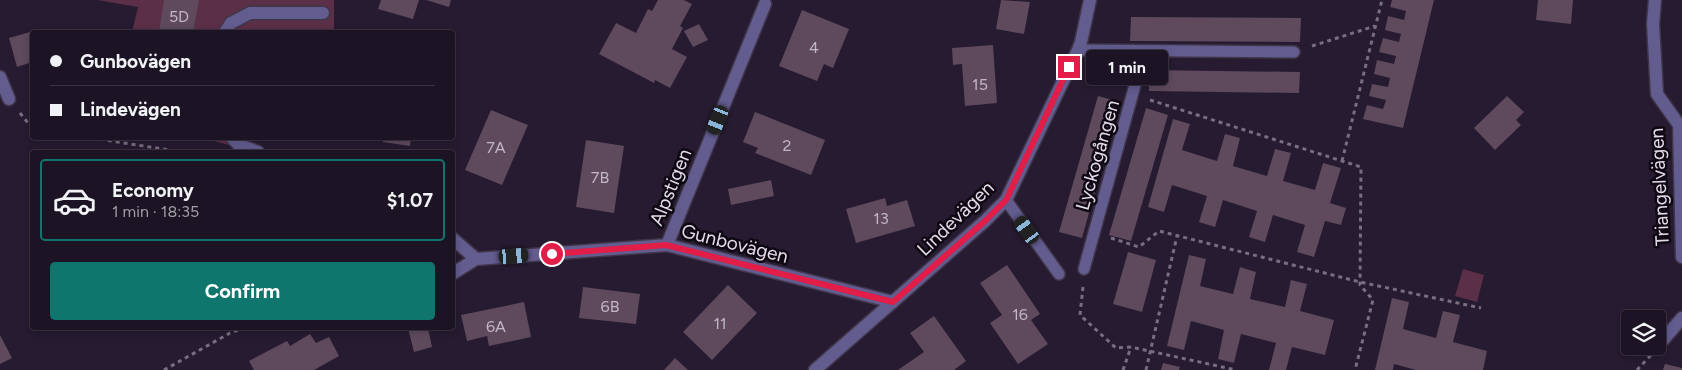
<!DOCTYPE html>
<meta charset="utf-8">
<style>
body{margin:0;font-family:Figtree,sans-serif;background:#251d2c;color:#f1f3f6;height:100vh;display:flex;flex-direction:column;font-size:19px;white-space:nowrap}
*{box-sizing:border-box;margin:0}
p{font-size:16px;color:#a09ea6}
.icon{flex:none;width:28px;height:28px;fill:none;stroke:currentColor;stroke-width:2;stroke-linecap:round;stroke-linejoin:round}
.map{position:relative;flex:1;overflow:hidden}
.sheet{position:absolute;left:30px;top:150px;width:425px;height:180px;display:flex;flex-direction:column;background:#1c1424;border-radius:5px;box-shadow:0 2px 8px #0003,0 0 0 1px #3a3341}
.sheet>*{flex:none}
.guide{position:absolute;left:30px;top:30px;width:425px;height:110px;border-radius:5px;box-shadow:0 2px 8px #0003,0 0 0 1px #3a3341;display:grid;align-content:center;height:110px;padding:0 20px;background:#1c1424}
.tools{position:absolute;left:1621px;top:310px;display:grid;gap:10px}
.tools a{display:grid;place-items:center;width:45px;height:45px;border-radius:5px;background:#1c1424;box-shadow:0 2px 8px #0003,0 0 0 1px #3a3341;font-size:25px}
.end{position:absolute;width:22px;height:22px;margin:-11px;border:6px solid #e11d48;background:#fff;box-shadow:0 0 0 2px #fff}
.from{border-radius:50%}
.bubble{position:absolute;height:35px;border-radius:5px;background:#1c1424;box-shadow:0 2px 8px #0003,0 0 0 1px #3a3341;font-size:16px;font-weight:700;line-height:35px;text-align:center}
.car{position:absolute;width:15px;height:30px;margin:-15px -8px;border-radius:6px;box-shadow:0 0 4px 1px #0007;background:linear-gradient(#222 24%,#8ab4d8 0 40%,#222 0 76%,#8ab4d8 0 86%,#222 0)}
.guide b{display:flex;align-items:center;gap:18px;height:48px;font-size:19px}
.guide b+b{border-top:1px solid #3a3341}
.guide i{width:12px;height:12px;background:#f1f3f6}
ul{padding:9px 0 0;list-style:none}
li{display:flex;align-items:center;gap:15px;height:82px;margin:0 10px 8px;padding:0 10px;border:2px solid transparent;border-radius:5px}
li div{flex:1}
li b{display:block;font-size:19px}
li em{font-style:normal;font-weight:700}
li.selected{border-color:#0f766e}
li>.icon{width:45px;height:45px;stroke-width:1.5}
.primary-button{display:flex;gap:10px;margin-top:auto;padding:10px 20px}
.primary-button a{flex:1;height:58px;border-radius:5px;background:#0f766e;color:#fff;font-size:20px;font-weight:700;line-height:58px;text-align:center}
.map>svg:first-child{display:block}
</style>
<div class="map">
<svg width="1682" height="370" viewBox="0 0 1682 370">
<rect width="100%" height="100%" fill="#261b30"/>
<path fill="#5b2f47" d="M97 0H334V32H132L138 7Z
M202 138H230L229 145Z
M1463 269 1484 275 1477 302 1455 296Z"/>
<path fill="#5e495d" d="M164 0H199L193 32H159Z
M381 0H419L413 19 378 9Z
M426 0H451L449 7Z
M658 0H684L692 4 680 26 683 28 672 49 687 57 670 88 655 80 654 83 599 54 616 23 636 33 648 9 652 11Z
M1001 0 1030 2 1024 34 996 29Z
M1392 0H1434L1403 128 1363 119 1367 105 1383 109 1386 100 1369 96 1372 84 1388 87 1390 78 1374 74 1377 60 1394 64 1396 56 1379 52 1383 38 1399 42 1401 34 1385 30 1388 16 1404 20 1406 11 1390 7Z
M1538 0H1573L1571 24 1536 20Z
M802 10 849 29 833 68 824 64 817 81 779 66Z
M1131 17 1301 18 1300 42 1130 41Z
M699 24 708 40 693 47 684 31Z
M30 32 32 41V62L17 67 9 38Z
M993 45 997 103 965 106 962 64 953 65 952 48Z
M1149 70 1300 72 1299 93 1149 91Z
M1098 96 1120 102 1082 238 1059 232Z
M1507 96 1524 112 1516 120 1521 125 1495 150 1474 128Z
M1146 108 1168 115 1131 241 1109 235Z
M491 110 528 125 502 185 465 170Z
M755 112 825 140 811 175 755 153 758 148 743 142Z
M1173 119 1190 124 1182 150 1217 161 1225 134 1240 138 1233 166 1267 176 1275 149 1291 153 1283 181 1315 190 1323 163 1341 168 1330 203 1346 208 1341 225 1325 221 1314 257 1297 252 1305 225 1273 215 1265 242 1249 237 1257 211 1223 200 1215 227 1199 222 1207 196 1172 185 1164 212 1148 207Z
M383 138H411L410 146 383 142Z
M586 140 624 146 614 213 576 207Z
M771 180 774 196 731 205 728 189Z
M885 198 887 206 907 200 915 226 856 243 846 209Z
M1128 252 1156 260 1142 312 1113 304Z
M1189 255 1206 259 1200 286 1233 294 1240 267 1256 272 1250 299 1285 307 1291 280 1307 284 1300 311 1334 320 1325 355 1292 347 1286 370H1269L1276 343 1241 334 1234 363 1218 359 1224 330 1191 321 1184 350 1167 346Z
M1007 265 1040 314 1031 320 1048 344 1018 364 990 323 1002 315 980 283Z
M728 285 757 313 712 360 683 332Z
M583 287 640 294 636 324 579 318Z
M1392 298 1409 302 1403 329 1436 338 1443 311 1460 315 1453 342 1487 351 1483 370H1416L1394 364 1393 370H1375Z
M524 302 531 337 489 346 487 336 467 341 461 315Z
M934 316 966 361 954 370H898L924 352 910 333Z
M408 328H428L432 347 414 352Z
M310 334 316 343 329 337 339 356 314 370H254L249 361 287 341 290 346Z
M0 335 12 358 0 364Z
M675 358 688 370H664Z
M1163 363 1180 367 1179 370H1161Z
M1665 364 1682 368V370H1663Z"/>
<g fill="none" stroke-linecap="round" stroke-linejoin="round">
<defs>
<path id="service" d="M1078 50 1294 52
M1006 200 1059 274
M1084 269 1135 85 1124 51"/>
<path id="minor" d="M1655 0 1653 24 1657 94 1679 125 1682 257
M225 32 231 23 250 13H323
M0 77 9 99
M232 138 239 145 258 152
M452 238 476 259 667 245 893 302
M667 245 765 4
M452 274 476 259
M1663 340 1682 318
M815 370 985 221 1006 200 1078 50 1081 42 1090 0"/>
</defs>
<use href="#service" stroke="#40364a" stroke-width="14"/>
<use href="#minor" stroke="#40364a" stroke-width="15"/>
<path stroke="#786e80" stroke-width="3" stroke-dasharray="4 4" stroke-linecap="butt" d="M1312 46 1375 26
M1150 100 1361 167 1360 285 1373 300 1355 370
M20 113 32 128
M92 138 182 152
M1342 161 1382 0
M1111 238 1139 247 1159 231 1360 282 1481 308
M1083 287 1080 315 1116 348 1131 347 1236 370
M164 370 230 333 244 328
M1123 370 1131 347
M1146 370 1177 236
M1637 370 1652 354"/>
<use href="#service" stroke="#625c8f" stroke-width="11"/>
<use href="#minor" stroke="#625c8f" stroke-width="12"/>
</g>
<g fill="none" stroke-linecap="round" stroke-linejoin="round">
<path stroke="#e11d48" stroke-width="6" d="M552 254 666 245 893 302 985 221 1006 200 1069 67"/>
</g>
<g text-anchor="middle" stroke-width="5" stroke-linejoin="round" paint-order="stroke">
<g font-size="16" fill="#c2b6c7">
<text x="179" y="22">5D</text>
<text x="814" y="53">4</text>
<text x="980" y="90">15</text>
<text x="787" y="151">2</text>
<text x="496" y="153">7A</text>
<text x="600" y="183">7B</text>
<text x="881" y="224">13</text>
<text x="610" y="312">6B</text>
<text x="1020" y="320">16</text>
<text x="720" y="329">11</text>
<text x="496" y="332">6A</text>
</g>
<g font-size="19" fill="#e3dbea" stroke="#0d0811">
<text transform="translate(1097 155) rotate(-74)" y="7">Lyckogången</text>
<text transform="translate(670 187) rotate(-68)" y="7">Alpstigen</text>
<text transform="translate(1659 187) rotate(-93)" y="7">Triangelvägen</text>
<text transform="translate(955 218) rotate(-44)" y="7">Lindevägen</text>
<text transform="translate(735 243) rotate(14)" y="7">Gunbovägen</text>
</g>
</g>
</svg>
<div class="tools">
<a><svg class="icon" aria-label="layers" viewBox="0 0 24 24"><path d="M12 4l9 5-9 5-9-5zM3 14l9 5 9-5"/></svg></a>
</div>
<i class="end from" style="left:552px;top:254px"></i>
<i class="end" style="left:1069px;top:67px"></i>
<div class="bubble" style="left:1086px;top:50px;width:82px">1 min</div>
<i class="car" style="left:718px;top:120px;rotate:202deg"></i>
<i class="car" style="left:1027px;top:230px;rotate:324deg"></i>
<i class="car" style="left:514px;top:256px;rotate:86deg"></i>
<div class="guide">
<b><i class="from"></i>Gunbovägen</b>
<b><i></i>Lindevägen</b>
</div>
<section class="sheet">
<ul>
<li class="selected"><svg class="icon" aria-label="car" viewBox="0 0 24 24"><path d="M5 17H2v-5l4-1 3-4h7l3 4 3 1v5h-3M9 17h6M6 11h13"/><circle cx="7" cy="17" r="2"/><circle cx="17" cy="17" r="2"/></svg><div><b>Economy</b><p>1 min · 18:35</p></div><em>$1.07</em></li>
</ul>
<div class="primary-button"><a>Confirm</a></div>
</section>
</div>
